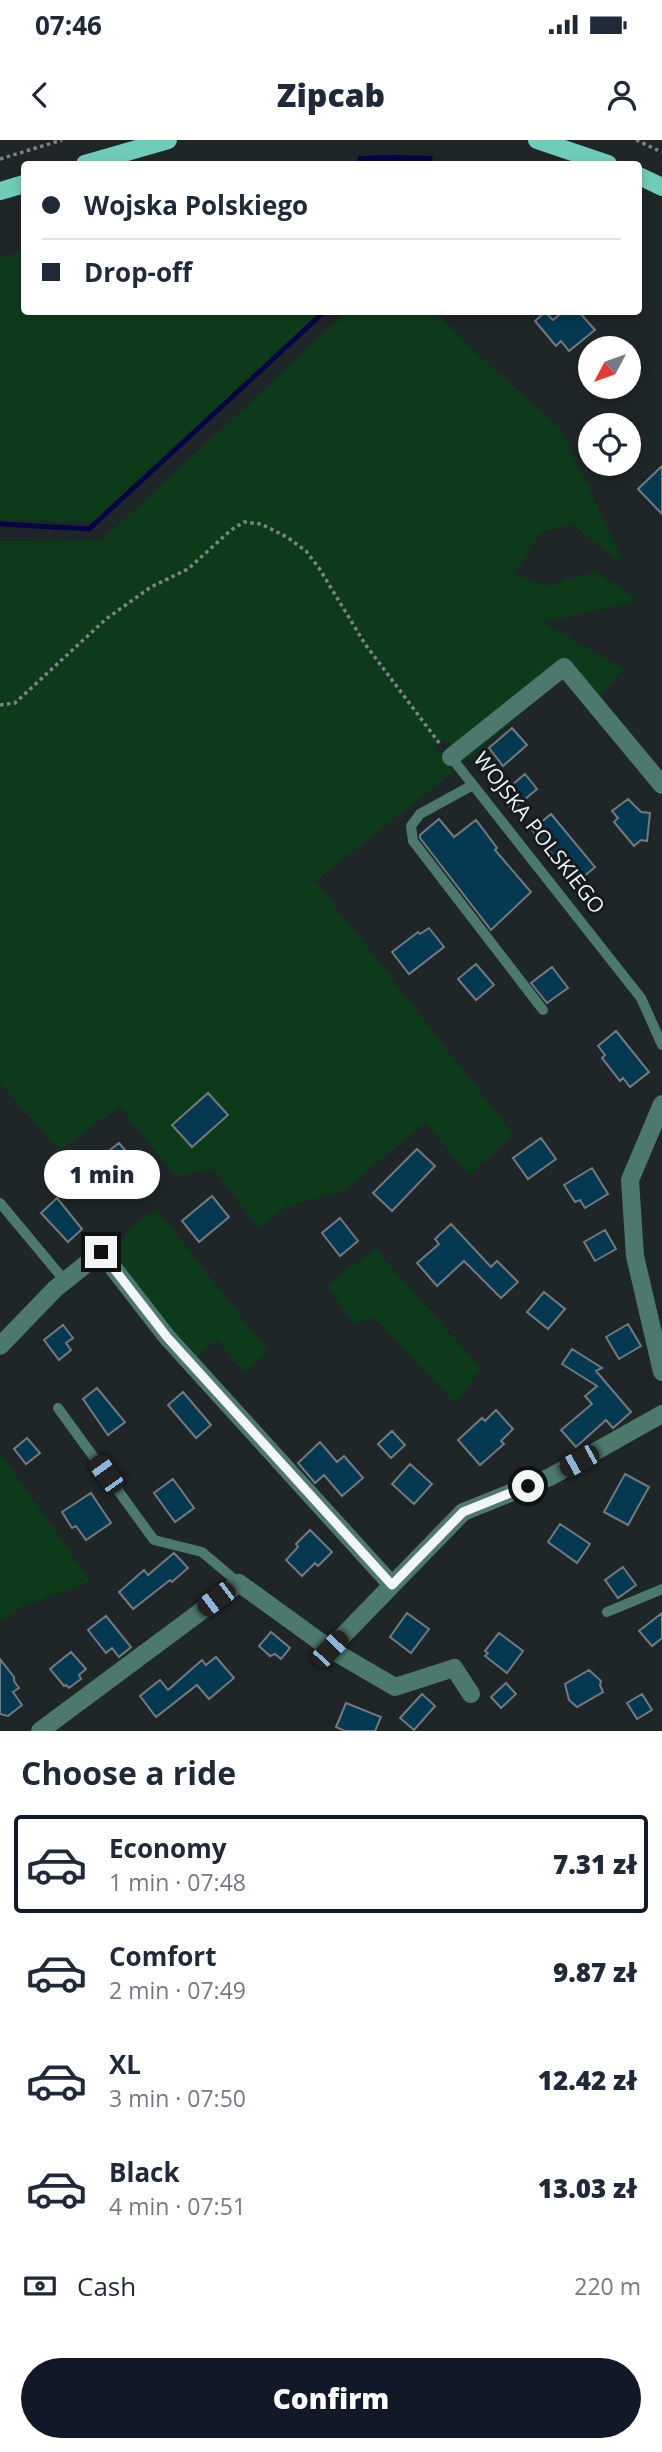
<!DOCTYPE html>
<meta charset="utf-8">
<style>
body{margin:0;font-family:"Open Sans",sans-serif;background:#f2f2f3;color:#1f2937;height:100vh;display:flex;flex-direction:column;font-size:26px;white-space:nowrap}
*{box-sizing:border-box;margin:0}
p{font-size:23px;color:#747a83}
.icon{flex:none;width:38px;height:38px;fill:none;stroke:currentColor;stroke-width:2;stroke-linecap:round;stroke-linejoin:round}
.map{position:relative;height:1591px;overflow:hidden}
.side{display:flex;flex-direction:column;background:#fff;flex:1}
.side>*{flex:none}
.guide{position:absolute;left:21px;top:21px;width:621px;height:154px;border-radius:7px;box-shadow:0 4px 10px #0003;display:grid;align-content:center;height:154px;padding:0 21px;background:#fff}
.needle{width:46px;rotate:229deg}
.buttons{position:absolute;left:578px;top:196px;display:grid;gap:14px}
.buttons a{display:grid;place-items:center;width:63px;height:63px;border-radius:50%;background:#fff;box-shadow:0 4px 10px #0003;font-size:35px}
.end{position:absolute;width:32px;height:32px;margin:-16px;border:9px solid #f1f5f6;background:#111;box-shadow:0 0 0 4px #111}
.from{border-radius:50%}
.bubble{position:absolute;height:49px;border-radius:24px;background:#fff;box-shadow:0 4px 10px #0003;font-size:23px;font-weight:800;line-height:49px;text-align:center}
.car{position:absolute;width:21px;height:42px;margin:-21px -10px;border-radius:9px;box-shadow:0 0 5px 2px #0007;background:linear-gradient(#222 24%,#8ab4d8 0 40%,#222 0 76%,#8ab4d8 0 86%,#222 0)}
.guide b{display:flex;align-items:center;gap:24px;height:66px;font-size:26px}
.guide b+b{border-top:2px solid #e0e1e3}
.guide i{width:18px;height:18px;background:#1f2937}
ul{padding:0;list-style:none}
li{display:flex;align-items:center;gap:21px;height:98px;margin:0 14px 10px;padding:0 7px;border:4px solid transparent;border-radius:7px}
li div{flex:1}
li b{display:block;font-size:26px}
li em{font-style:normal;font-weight:800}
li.on{border-color:#111827}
li>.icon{width:63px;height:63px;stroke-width:1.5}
h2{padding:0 21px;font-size:32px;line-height:84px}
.pay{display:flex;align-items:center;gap:18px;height:77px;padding:0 21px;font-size:26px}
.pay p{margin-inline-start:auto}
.primary-button{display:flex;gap:14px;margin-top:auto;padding:14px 21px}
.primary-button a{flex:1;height:80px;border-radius:42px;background:#111827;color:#fff;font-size:28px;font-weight:800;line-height:80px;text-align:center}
.status{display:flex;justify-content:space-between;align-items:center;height:49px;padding:0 35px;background:#fff;direction:ltr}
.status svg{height:19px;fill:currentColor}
header{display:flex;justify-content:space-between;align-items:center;height:91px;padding:0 21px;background:#fff;font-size:32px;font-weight:800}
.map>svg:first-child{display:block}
</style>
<div class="status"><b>07:46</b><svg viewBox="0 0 49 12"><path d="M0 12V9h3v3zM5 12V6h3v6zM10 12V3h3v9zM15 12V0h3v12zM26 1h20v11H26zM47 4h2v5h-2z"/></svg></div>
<header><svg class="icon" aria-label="back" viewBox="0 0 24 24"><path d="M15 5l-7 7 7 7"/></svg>Zipcab<svg class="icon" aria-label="person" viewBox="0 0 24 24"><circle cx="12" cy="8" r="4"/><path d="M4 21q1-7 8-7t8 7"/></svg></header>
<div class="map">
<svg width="662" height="1591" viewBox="0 0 662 1591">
<rect width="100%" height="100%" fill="#1f2627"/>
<path fill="#0d3b1a" d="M24 110V172H320L95 382 0 380V118Z
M345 172H435L480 217 562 290 625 426 572 384 540 393 514 434 547 446 596 431 638 461 543 482 623 529 591 567 563 538 462 624 443 598 435 606 454 631 315 741 513 994 469 1035 426 982 344 1050 286 1067 259 1088 214 1029 175 1036 120 966 59 1010 0 943V401L102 400 278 237Z
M156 1069 268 1211 245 1234 217 1199 195 1219 118 1122C116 1095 137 1085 156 1069Z
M375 1109 481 1229 455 1263 373 1176 355 1185 327 1146Z
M0 1313 91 1442 22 1467 0 1481Z"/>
<path fill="#010744" d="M393 15 433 16 431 24H358V16Z"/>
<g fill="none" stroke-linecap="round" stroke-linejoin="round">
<path stroke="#010744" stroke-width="5" d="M0 384 89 389 324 172"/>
</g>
<path fill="#053951" stroke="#73797d" stroke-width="2" d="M545 172 553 180 563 172H579L595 190 569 211 561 201 556 206 535 181Z
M662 326V374L638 349Z
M512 588 527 605 503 626 489 608Z
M525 634 537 649 512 670 500 655Z
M628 659 641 672 650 673 647 701 641 700 634 706 614 682 618 678 612 671Z
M551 674 595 727 576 743 532 690Z
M439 679 454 697 476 680 497 708 495 710 531 752 491 790 420 698V695Z
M429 788 444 807 409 834 392 812 418 792 420 794Z
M476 824 494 845 476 860 458 839Z
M552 827 568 848 547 863 531 843Z
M616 891 649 932 630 947 623 938 620 941 602 918 605 915 598 906Z
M208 953 228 975 192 1007 172 985Z
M541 998 556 1019 528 1039 513 1018Z
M119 1003 141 1029 139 1031 145 1038 128 1052 100 1018Z
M417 1009 435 1026 392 1071 373 1053Z
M592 1028 608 1054 585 1068 580 1060 575 1062 564 1045Z
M212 1056 229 1077 199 1102 182 1081Z
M57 1058 82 1089 68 1102 41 1073Z
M340 1078 358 1101 340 1116 322 1093Z
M451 1084 491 1127 497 1121 518 1142 501 1158 464 1121 437 1146 417 1123 439 1104 435 1099Z
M605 1090 616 1109 595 1121 584 1102Z
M544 1152 565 1169 548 1189 527 1172Z
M628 1184 641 1206 619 1219 606 1197Z
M63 1185 73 1198 66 1203 71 1210 59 1220 44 1200Z
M572 1209 602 1228 596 1231 631 1272 613 1288 606 1280 576 1307 561 1290 592 1264 585 1256 597 1246 562 1224Z
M97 1248 125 1282 108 1295 83 1259Z
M183 1252 211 1285 196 1298 168 1265Z
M496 1270 513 1289 501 1301 504 1304 480 1325 458 1300 482 1278 485 1281Z
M392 1291 405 1305 391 1318 378 1304Z
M27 1298 40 1313 26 1324 14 1309Z
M320 1302 337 1322 344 1316 363 1338 342 1356 324 1335 315 1343 298 1323Z
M410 1324 432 1344 414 1364 392 1344Z
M625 1334 649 1347 628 1385 604 1372Z
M173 1339 194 1368 175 1382 154 1353Z
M91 1353 111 1383 86 1400 76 1386 72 1388 62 1372Z
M560 1384 590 1404 577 1423 548 1402Z
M310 1390 332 1412 318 1426 315 1423 302 1436 286 1420 298 1407 296 1404Z
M174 1413 188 1428 172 1442 170 1440 133 1469 119 1452 144 1430 148 1435Z
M623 1427 636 1445 618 1458 605 1440Z
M407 1473 429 1489 411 1513 390 1497Z
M662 1473V1498L652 1506 639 1491Z
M106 1476 131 1507 119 1517 112 1508 106 1513 88 1490Z
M271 1492 290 1508 281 1519 275 1514 270 1516 259 1506Z
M499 1493 523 1511 507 1533 485 1516 488 1513 485 1511Z
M71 1512 86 1529 79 1535 81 1539 69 1548 66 1545 64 1546 50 1529Z
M216 1517 234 1538 209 1559 197 1545 156 1577 140 1556 160 1540 168 1550 202 1520 206 1525Z
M0 1519 14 1537V1541L19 1548 13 1552 22 1565 8 1576 0 1574Z
M589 1530 601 1541 600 1545 603 1552 577 1567 569 1560 565 1544Z
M506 1543 516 1554 501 1568 491 1557Z
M422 1554 435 1566 414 1590 400 1578Z
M642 1554 652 1570 637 1579 627 1563Z
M346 1563 381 1577 375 1591H345L336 1587Z"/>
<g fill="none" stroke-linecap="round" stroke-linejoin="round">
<path stroke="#7d8384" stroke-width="3.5" stroke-dasharray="3.5 3.5" stroke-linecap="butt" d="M636 0 662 12
M0 19 62 0
M0 565 15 563 106 479 151 447 188 429 231 390 244 382 261 384 287 397 306 411 319 428 365 504 440 604"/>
<path stroke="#4d786e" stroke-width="10" d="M451 617 641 858 662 905
M471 646 420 674 411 686 413 701 543 870
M0 1063 65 1141
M58 1268 154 1400 202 1412 240 1444
M607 1472 662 1449"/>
<path stroke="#4d786e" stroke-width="18" d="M451 617 564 527 662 645
M662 964 630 1040 635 1116 662 1232
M0 1206 55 1149 101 1112 167 1197 392 1445
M330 1509 395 1547 454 1528 471 1554
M40 1591 239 1443 330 1509 463 1372 550 1337 662 1274"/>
<path stroke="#6fccb8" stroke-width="18" d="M537 0 608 24
M85 24 168 0
M639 36 662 47
M0 51 24 44"/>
</g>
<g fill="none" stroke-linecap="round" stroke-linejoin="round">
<path stroke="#f1f5f6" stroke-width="9" d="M101 1112 167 1197 392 1445 463 1372 528 1346"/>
</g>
<g text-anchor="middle" stroke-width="6" stroke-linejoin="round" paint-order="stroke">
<g font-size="21" fill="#f1f5f6" stroke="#161c1d">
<text transform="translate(539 693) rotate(52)" y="7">WOJSKA POLSKIEGO</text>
</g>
</g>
</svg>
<div class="buttons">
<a><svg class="needle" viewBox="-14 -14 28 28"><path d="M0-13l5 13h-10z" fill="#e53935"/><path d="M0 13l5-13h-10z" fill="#747a83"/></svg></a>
<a><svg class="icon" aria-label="locate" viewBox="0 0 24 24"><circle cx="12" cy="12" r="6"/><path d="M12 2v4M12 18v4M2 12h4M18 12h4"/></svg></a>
</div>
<i class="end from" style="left:528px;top:1346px"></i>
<i class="end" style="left:101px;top:1112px"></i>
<div class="bubble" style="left:44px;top:1010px;width:116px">1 min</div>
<i class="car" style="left:579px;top:1321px;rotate:241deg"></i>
<i class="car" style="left:106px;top:1334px;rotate:324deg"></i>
<i class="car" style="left:216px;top:1459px;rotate:233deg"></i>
<i class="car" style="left:330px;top:1509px;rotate:44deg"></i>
<div class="guide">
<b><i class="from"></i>Wojska Polskiego</b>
<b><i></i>Drop-off</b>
</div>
</div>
<section class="side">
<h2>Choose a ride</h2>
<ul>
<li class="on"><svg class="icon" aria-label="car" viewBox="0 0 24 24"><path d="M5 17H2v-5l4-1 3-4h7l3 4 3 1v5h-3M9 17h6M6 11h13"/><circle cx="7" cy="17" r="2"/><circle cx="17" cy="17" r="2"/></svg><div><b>Economy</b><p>1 min · 07:48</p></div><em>7.31 zł</em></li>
<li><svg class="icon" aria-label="car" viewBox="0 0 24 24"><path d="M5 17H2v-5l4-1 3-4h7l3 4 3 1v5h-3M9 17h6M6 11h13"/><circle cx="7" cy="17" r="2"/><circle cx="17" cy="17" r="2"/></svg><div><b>Comfort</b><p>2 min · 07:49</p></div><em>9.87 zł</em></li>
<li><svg class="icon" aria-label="car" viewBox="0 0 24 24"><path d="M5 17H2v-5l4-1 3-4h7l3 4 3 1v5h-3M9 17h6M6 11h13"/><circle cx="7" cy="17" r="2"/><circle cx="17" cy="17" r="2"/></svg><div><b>XL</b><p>3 min · 07:50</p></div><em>12.42 zł</em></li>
<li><svg class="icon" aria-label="car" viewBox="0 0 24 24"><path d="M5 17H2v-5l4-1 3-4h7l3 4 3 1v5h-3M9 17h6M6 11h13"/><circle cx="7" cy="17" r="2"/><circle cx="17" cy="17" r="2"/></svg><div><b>Black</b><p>4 min · 07:51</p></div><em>13.03 zł</em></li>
</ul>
<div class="pay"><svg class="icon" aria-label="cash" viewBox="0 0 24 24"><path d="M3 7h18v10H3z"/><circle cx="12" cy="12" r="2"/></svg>Cash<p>220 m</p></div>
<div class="primary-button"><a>Confirm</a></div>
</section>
